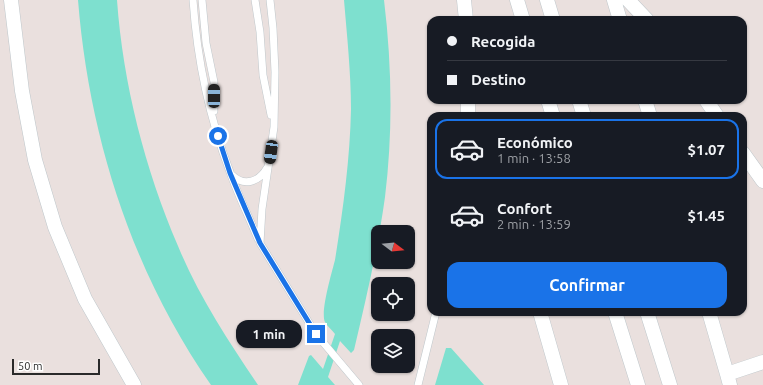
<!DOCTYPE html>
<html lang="es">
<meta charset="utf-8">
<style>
body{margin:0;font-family:Ubuntu,sans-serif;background:#20242c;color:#f1f3f6;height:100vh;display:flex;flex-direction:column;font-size:15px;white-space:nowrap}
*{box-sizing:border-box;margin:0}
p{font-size:13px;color:#9ea1a6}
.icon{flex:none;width:22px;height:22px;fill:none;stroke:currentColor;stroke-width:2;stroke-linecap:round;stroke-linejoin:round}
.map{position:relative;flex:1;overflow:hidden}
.sheet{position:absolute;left:427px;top:112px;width:320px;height:204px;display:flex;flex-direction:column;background:#171b24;border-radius:12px;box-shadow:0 1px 3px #0004}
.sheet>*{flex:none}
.guide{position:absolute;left:427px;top:16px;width:320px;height:88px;border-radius:12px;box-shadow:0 1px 3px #0004;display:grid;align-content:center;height:88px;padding:0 20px;background:#171b24}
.needle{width:26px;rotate:106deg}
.tools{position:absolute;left:371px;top:225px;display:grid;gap:8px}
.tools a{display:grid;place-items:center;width:44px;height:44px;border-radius:8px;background:#171b24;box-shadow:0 1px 3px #0004;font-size:20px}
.scale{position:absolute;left:12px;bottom:10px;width:88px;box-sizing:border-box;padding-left:4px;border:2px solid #2a2a2a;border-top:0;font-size:11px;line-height:14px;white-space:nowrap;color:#2a2a2a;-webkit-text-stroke:3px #fff;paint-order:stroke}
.end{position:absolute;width:18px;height:18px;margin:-9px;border:5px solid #1a73e8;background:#fff;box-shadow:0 0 0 2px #fff}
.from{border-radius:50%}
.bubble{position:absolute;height:28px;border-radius:12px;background:#171b24;box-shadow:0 1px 3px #0004;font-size:13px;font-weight:600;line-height:28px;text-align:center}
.car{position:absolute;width:12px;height:24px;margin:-12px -6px;border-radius:5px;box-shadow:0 0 3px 1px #0007;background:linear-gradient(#222 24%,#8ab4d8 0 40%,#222 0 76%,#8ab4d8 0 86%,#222 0)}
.guide b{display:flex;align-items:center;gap:14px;height:38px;font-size:15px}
.guide b+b{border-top:1px solid #363941}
.guide i{width:10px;height:10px;background:#f1f3f6}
ul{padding:7px 0 0;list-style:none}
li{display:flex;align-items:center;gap:12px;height:60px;margin:0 8px 6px;padding:0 12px;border:2px solid transparent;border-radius:12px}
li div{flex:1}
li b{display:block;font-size:15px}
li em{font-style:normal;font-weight:600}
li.selected{border-color:#1a73e8}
li>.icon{width:36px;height:36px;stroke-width:1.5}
.primary-button{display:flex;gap:8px;margin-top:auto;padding:8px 20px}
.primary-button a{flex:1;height:46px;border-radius:12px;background:#1a73e8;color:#fff;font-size:16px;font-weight:600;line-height:46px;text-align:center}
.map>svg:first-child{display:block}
</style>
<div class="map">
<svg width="763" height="385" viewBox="0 0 763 385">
<rect width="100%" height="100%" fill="#eae0de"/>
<path fill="#7ee0cf" d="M78 0H117C123 84 145 169 178 246 198 295 229 342 258 385H211C132 272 89 137 78 0Z
M344 0H384C392 65 393 132 385 197 378 248 366 299 354 350L351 353 340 341 328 377 335 385H298L309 356 311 355 323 369 335 334C332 330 327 326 325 322 320 312 332 272 335 260 343 210 350 159 351 109 351 73 347 36 344 0Z
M446 348H451L484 385H435Z"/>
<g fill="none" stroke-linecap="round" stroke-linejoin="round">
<defs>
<path id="lane" d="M193 0C197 58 209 117 230 172 238 195 249 217 258 239
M202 0 206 43 214 82V111
M255 0 260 32 263 75 271 115
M270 0 273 28 275 72 274 127 262 209 260 243 316 334 359 385
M232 175C244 187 259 182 267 168
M418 385 436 312"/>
<path id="street" d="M11 0 22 91 35 160 55 227 85 299 134 385
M464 0 466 20
M517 0 523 20
M547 0 553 20
M614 0 620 20
M628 0 647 20
M548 100 553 116
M579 100 584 116
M645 100 650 116
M706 100 717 116
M468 116V100
M743 153 763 181
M540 312 561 385
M615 312 638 385
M647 312 670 385
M709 312 727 374 763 362
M727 374 730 385"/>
</defs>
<use href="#lane" stroke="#bfc7cb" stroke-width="8"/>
<use href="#street" stroke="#bfc7cb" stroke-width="15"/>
<use href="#lane" stroke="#fff" stroke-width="7"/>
<use href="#street" stroke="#fff" stroke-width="14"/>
</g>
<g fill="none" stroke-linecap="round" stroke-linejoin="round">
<path stroke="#1a73e8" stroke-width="5" d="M218 136 230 173 260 243 316 334"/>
</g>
</svg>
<div class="tools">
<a><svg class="needle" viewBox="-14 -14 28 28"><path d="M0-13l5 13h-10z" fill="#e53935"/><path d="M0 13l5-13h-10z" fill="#9ea1a6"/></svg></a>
<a><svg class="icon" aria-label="locate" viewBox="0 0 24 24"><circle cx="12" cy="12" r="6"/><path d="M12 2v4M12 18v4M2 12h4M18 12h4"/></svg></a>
<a><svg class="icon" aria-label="layers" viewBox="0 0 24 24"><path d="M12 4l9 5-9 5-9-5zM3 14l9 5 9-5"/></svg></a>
</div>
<div class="scale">50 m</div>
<i class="end from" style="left:218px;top:136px"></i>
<i class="end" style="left:316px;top:334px"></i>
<div class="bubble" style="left:236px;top:320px;width:66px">1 min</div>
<i class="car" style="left:214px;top:96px;rotate:0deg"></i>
<i class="car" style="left:271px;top:152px;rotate:188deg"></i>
<div class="guide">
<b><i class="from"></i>Recogida</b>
<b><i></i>Destino</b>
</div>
<section class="sheet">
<ul>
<li class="selected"><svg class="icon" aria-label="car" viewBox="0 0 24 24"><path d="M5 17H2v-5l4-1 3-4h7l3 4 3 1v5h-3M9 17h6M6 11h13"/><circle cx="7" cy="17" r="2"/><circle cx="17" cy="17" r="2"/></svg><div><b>Económico</b><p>1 min · 13:58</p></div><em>$1.07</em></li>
<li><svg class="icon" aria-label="car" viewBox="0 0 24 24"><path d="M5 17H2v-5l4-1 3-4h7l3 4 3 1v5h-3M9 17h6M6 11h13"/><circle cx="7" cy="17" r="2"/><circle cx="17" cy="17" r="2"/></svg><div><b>Confort</b><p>2 min · 13:59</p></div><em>$1.45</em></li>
</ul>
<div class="primary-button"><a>Confirmar</a></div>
</section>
</div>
